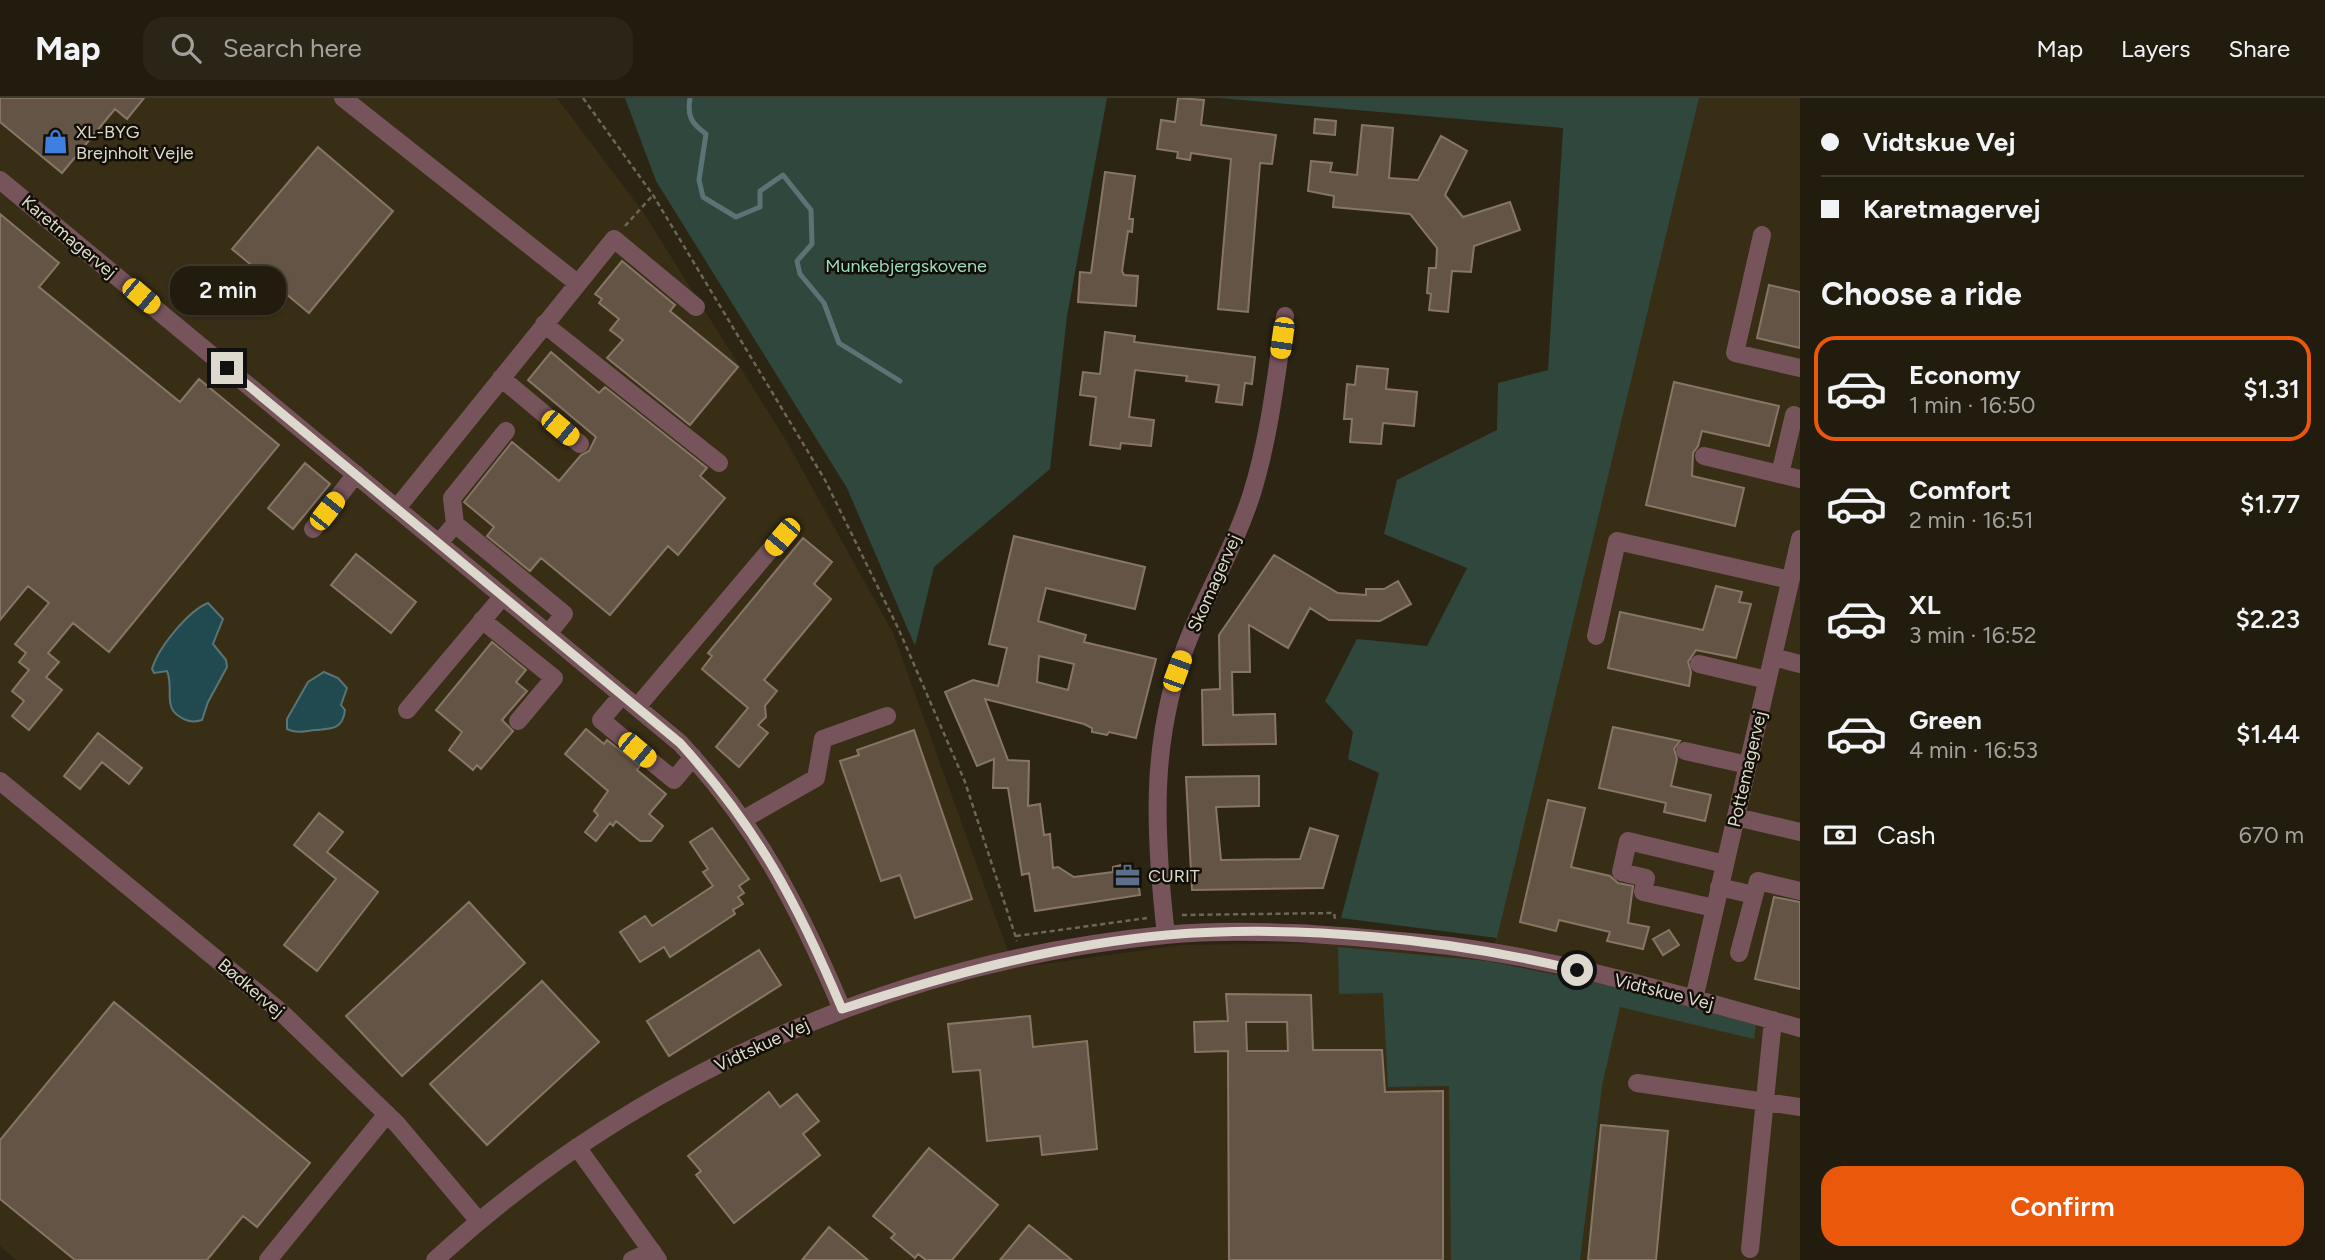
<!DOCTYPE html>
<meta charset="utf-8">
<style>
body{margin:0;font-family:Figtree,sans-serif;background:#2a2517;color:#f1f3f6;height:100vh;display:flex;flex-direction:column;font-size:26px;white-space:nowrap}
*{box-sizing:border-box;margin:0}
p{font-size:23px;color:#a2a19e}
.icon{flex:none;width:38px;height:38px;fill:none;stroke:currentColor;stroke-width:2;stroke-linecap:round;stroke-linejoin:round}
.map{position:relative;flex:1;overflow:hidden}
.sheet{display:flex;flex-direction:column;background:#221c0e;width:525px}
.sheet>*{flex:none}
.top-card{display:grid;align-content:center;height:154px;padding:0 21px;background:#221c0e}
.end{position:absolute;width:32px;height:32px;margin:-16px;border:9px solid #ded9ce;background:#111;box-shadow:0 0 0 4px #111}
.from{border-radius:50%}
.bubble{position:absolute;height:49px;border-radius:21px;background:#221c0e;box-shadow:0 2px 5px #0004,0 0 0 2px #3f3a2e;font-size:23px;font-weight:600;line-height:49px;text-align:center}
.car{position:absolute;width:21px;height:42px;margin:-21px -10px;border-radius:9px;box-shadow:0 0 5px 2px #0007;background:linear-gradient(#f5c518 24%,#345 0 40%,#f5c518 0 76%,#345 0 86%,#f5c518 0)}
.top-card b{display:flex;align-items:center;gap:24px;height:66px;font-size:26px}
.top-card b+b{border-top:2px solid #3f3a2e}
.top-card i{width:18px;height:18px;background:#f1f3f6}
ul{padding:0;list-style:none}
li{display:flex;align-items:center;gap:21px;height:105px;margin:0 14px 10px;padding:0 7px;border:4px solid transparent;border-radius:21px}
li div{flex:1}
li b{display:block;font-size:26px}
li em{font-style:normal;font-weight:600}
li.active{border-color:#ea580c}
li>.icon{width:63px;height:63px;stroke-width:1.5}
h2{padding:0 21px;font-size:32px;line-height:84px}
.pay{display:flex;align-items:center;gap:18px;height:77px;padding:0 21px;font-size:26px}
.pay p{margin-inline-start:auto}
.action{display:flex;gap:14px;margin-top:auto;padding:14px 21px}
.action a{flex:1;height:80px;border-radius:21px;background:#ea580c;color:#fff;font-size:28px;font-weight:600;line-height:80px;text-align:center}
header{display:flex;align-items:center;gap:42px;box-sizing:border-box;height:98px;padding:0 35px;background:#221c0e;border-bottom:2px solid #3f3a2e}
header strong{font-size:33px}
nav{display:flex;gap:38px;margin-inline-start:auto;font-size:24px}
.search{width:490px;height:63px;background:#2a2517;display:flex;align-items:center;gap:18px;box-sizing:border-box;padding:0 24px;border-radius:21px;color:#a2a19e;font-size:26px}
main{display:flex;flex:1;min-height:0}
.map>svg:first-child{display:block}
</style>
<header>
<strong>Map</strong>
<div class="search"><svg class="icon" aria-label="search" viewBox="0 0 24 24"><circle cx="10" cy="10" r="6"/><path d="M15 15l6 6"/></svg>Search here</div>
<nav><a>Map</a><a>Layers</a><a>Share</a></nav>
</header>
<main>
<div class="map">
<svg width="1800" height="1162" viewBox="0 0 1800 1162">
<rect width="100%" height="100%" fill="#2d2513"/>
<path fill="#382e15" d="M0 0H557L643 114 784 339 893 535 1014 870 1182 847 1325 845 1491 861 1699 0H1800V1162H16L0 1148Z"/>
<path fill="#30473d" d="M625 0H1107L1067 218 1050 371 934 469 915 548 847 390 656 83Z
M1219 0H1699L1497 840 1341 820 1379 675 1348 661 1353 634 1325 603 1357 541 1427 548 1467 470 1384 436 1397 382 1497 332 1498 285 1548 272 1563 30Z
M1338 849 1487 863 1622 890 1756 927 1754 941 1620 909 1602 988 1580 1162H1451L1449 988 1388 989 1383 895 1339 896Z"/>
<path fill="#214950" stroke="#5a7476" stroke-width="2" d="M208 505 223 521 213 546 226 562 227 569 208 604 202 622C195 624 192 624 186 622 160 612 175 592 167 573L154 575 152 571C158 550 188 513 208 505Z
M324 574 338 580 347 590 341 607 345 612C343 631 332 631 316 632 304 633 298 636 287 631V621L308 584Z"/>
<g fill="none" stroke-linecap="round" stroke-linejoin="round">
<path stroke="#5a7476" stroke-width="5" d="M690 0C687 18 691 25 706 36L699 82 703 99 736 119 760 109V93L783 77 811 112 812 146 797 163 800 176 824 205 839 245 900 283"/>
</g>
<path fill="#645445" stroke="#877666" stroke-width="2" fill-rule="evenodd" d="M0 0H144L127 21 115 11 62 75 0 24Z
M1178 0 1204 2 1201 27 1276 37 1272 66 1260 65 1248 214 1218 211 1231 61 1191 55 1190 62 1177 60 1178 54 1157 51 1161 22 1175 24Z
M1315 21 1336 23 1335 37 1314 35Z
M1362 27 1393 30 1389 80 1418 82 1441 38 1467 53 1445 97 1463 119 1510 104 1520 132 1474 148 1471 174 1452 173 1448 214 1429 212 1431 196 1427 195 1429 170H1436L1437 150 1410 116 1333 109 1334 98 1308 93 1311 63 1332 65 1330 74 1357 77Z
M318 49 393 113 309 215 232 151Z
M1105 74 1135 78 1129 121H1133L1132 134 1128 133 1122 173 1124 177 1138 178 1136 208 1078 204 1080 174 1091 175Z
M0 116 59 165 39 189 180 304 199 281 279 347 109 554 73 525 48 555 59 564 46 579 62 592 29 632 12 618 24 603 12 593 29 572 19 564 26 555 15 546 49 505 28 488 0 522Z
M622 163 675 207 670 213 738 269 690 327 607 260 623 242 610 232 619 221 599 205 602 201 595 196Z
M1769 187 1800 194V250L1757 240Z
M1105 234 1135 238 1134 244 1255 259 1252 286 1245 285 1242 307 1216 304 1219 287 1186 283 1187 278 1135 272 1129 319 1154 322 1151 348 1121 345 1120 351 1090 347 1096 299 1080 297 1083 274 1100 276Z
M551 254 599 295 605 289 707 370 700 378 725 400 678 457 668 448 610 517 541 460 530 473 487 438 494 429 464 404 512 344 559 383 581 357 589 353 596 339 528 282Z
M1357 268 1388 271 1386 291 1417 294 1414 328 1383 325 1381 346 1350 344 1352 321H1344L1347 286 1355 287Z
M1674 284 1779 308 1769 348 1702 333 1698 348 1693 355 1692 378 1744 390 1735 428 1646 407Z
M305 365 330 386 293 431 268 410Z
M1014 438 1145 469 1135 511 1046 490 1038 523 1086 537 1084 544 1156 561 1136 640 1109 634 1107 637 1092 634V630L1084 626 985 601 1008 662 1029 663 1028 708 1040 706 1044 737 1050 736 1053 770 1058 769 1074 779 1113 774V769L1125 766 1126 771 1136 770 1140 797 1035 813 1029 775 1022 777 1008 690H993L994 661 977 668 945 594 973 582 998 588 1007 550 989 546ZM1039 558 1074 566 1068 592 1037 584Z
M803 440 832 464 814 486 831 501 764 582 777 593 765 608 766 619 758 627 768 635 739 669 716 649 748 610 702 571 712 558 708 555Z
M356 456 416 504 391 535 331 487Z
M1274 457 1338 495 1366 497V491H1384L1398 483 1411 506 1380 523 1329 522 1310 510 1288 550 1249 527 1250 574H1232L1233 617 1275 616 1276 646 1203 647 1202 592 1220 591 1219 537Z
M1716 488 1742 494 1739 504 1751 506 1736 560 1696 552 1688 564 1691 574 1689 588 1608 570 1620 514 1703 532Z
M492 544 526 572 516 584 527 593 502 622 513 633 481 671 477 667 473 672 449 652 462 634 436 612Z
M1613 629 1680 643 1674 651 1677 661 1671 688 1711 697 1705 723 1664 714 1666 705 1599 690Z
M586 631 604 646 607 642 640 668 637 672 666 696 649 716 663 728 651 743H640L616 723 613 728 610 725 596 743 585 734 598 717 594 713 608 693 565 656Z
M914 632 972 801 915 820 900 777 881 783 840 663 859 657 857 652Z
M98 635 142 670 129 686 102 664 80 691 64 678Z
M1259 678V708L1216 709 1221 762 1300 761 1310 730 1338 738 1323 790 1192 792 1186 679Z
M1548 702 1585 710 1571 769 1610 778 1618 785 1633 788 1628 825 1649 829 1643 851 1607 843 1610 834 1559 822 1556 833 1520 824Z
M319 715 343 734 327 754 378 794 317 873 284 847 336 781 294 747Z
M712 730 749 781 739 788 744 795 738 799 743 806 733 812 735 816 670 859 664 849 640 864 620 834 645 818 652 828 713 788 703 774 708 771 690 744Z
M1774 799 1800 804V891L1755 881Z
M469 804 525 865 402 978 346 918Z
M1669 832 1679 847 1663 857 1653 841Z
M759 852 781 887 669 958 647 923Z
M542 883 599 944 487 1047 430 986Z
M1226 896 1311 897 1313 952H1382L1385 994 1443 993V1162H1229L1228 953 1195 954 1194 924 1228 923ZM1246 924H1287L1288 953H1247Z
M114 904 310 1065 257 1129 243 1118 207 1162H75L0 1101V1042Z
M1030 918 1033 949 1087 943 1097 1051 1042 1057 1040 1038 987 1043 980 972 953 974 948 926Z
M769 994 780 1009 797 996 819 1023 803 1036 820 1057 734 1125 696 1077 701 1073 688 1058Z
M1601 1027 1668 1033 1656 1162H1588Z
M929 1050 998 1107 952 1162H926L918 1156 915 1160 891 1140 895 1136 873 1118Z
M1029 1127 1072 1162H1000Z
M829 1129 868 1162H802Z"/>
<g fill="none" stroke-linecap="round" stroke-linejoin="round">
<path stroke="#6e6758" stroke-width="2.5" stroke-dasharray="5 3.5" stroke-linecap="butt" d="M583 0 653 97 825 382 899 532 965 684 1017 843
M625 128 653 97
M1182 817 1334 815 1335 821
M1016 838 1147 820"/>
<path stroke="#77545c" stroke-width="18" d="M343 0 577 185
M0 82 680 645C757 728 798 807 842 911
M1762 137 1735 255 1800 270
M544 226 719 365
M501 280 580 346
M1704 358 1800 381
M1780 376 1794 317
M397 410 614 141 696 209
M455 426 452 400 506 333
M313 431 356 376
M439 445 455 426 564 516 548 536
M482 522 554 580 518 623
M1596 538 1617 443 1790 482
M1773 559 1800 566
M1699 566 1767 582
M622 597 601 622 674 682 693 659
M637 609 781 439
M407 612 503 498
M1685 653 1748 667
M0 683 282 915 397 1026 478 1122
M1736 719 1800 734
M744 721 816 680 823 641 887 618
M1719 789 1754 797
M1714 810 1643 794 1646 780 1621 774 1628 743 1725 766
M1166 837C1154 732 1149 635 1191 535 1211 488 1237 443 1252 395 1270 337 1276 277 1285 218
M1739 855 1758 783 1800 793
M1694 901 1800 441
M1637 985 1800 1009
M577 1049 658 1162
M1750 1151 1773 922
M268 1162 387 1016
M435 1162C635 978 895 863 1165 837 1249 829 1338 837 1422 845 1550 857 1676 896 1800 930
M632 1162 652 1153"/>
</g>
<g fill="none" stroke-linecap="round" stroke-linejoin="round">
<path stroke="#ded9ce" stroke-width="9" d="M227 270 680 645C758 731 797 804 842 911 947 877 1056 847 1167 837 1300 826 1448 841 1577 872"/>
</g>
<defs>
<symbol id="shop-bare" viewBox="-9 -9 18 18"><path d="M-5-2.5h2.3a2.7 3.5 0 0 1 5.4 0H5L5.5 6h-11ZM-1.5-2.5h3a1.5 2.3 0 0 0-3 0Z" fill="#3f7fe0" stroke="#120f07" stroke-width="2.5" paint-order="stroke"/></symbol>
<symbol id="office-bare" viewBox="-9 -9 18 18"><path d="M-6-3h4V-5.5h4V-3h4V5H-6ZM-1-4.5V-3h2v-1.5ZM-6 0V1H6V0Z" fill="#5c6f8a" stroke="#120f07" stroke-width="2.5" paint-order="stroke"/></symbol>
</defs>
<g fill-rule="evenodd">
<use href="#shop-bare" x="38" y="26" width="35" height="35"/>
<use href="#office-bare" x="1110" y="760" width="35" height="35"/>
</g>
<g text-anchor="middle" stroke-width="5" stroke-linejoin="round" paint-order="stroke">
<g font-size="18" fill="#ded9ce" stroke="#120f07" text-anchor="start">
<text x="76" y="40">XL-BYG<tspan x="76" dy="21">Brejnholt Vejle</tspan></text>
<text x="1148" y="784">CURIT</text>
</g>
<g font-size="18" fill="#ded9ce" stroke="#120f07">
<text transform="translate(69 139) rotate(40)" y="6">Karetmagervej</text>
<text transform="translate(1214 485) rotate(-66)" y="6">Skomagervej</text>
<text transform="translate(1747 671) rotate(-77)" y="6">Pottemagervej</text>
<text transform="translate(251 890) rotate(40)" y="6">Bødkervej</text>
<text transform="translate(1664 894) rotate(14)" y="6">Vidtskue Vej</text>
<text transform="translate(762 947) rotate(-25)" y="6">Vidtskue Vej</text>
</g>
<g font-size="18" fill="#9cdcbf" stroke="#120f07">
<text x="906" y="174">Munkebjergskovene</text>
</g>
</g>
</svg>
<i class="end from" style="left:1577px;top:872px"></i>
<i class="end" style="left:227px;top:270px"></i>
<div class="bubble" style="left:170px;top:168px;width:116px">2 min</div>
<i class="car" style="left:141px;top:198px;rotate:130deg"></i>
<i class="car" style="left:1282px;top:240px;rotate:188deg"></i>
<i class="car" style="left:560px;top:330px;rotate:130deg"></i>
<i class="car" style="left:327px;top:413px;rotate:38deg"></i>
<i class="car" style="left:782px;top:439px;rotate:220deg"></i>
<i class="car" style="left:1177px;top:573px;rotate:20deg"></i>
<i class="car" style="left:637px;top:652px;rotate:130deg"></i>
</div>
<section class="sheet">
<div class="top-card">
<b><i class="from"></i>Vidtskue Vej</b>
<b><i></i>Karetmagervej</b>
</div>
<h2>Choose a ride</h2>
<ul>
<li class="active"><svg class="icon" aria-label="car" viewBox="0 0 24 24"><path d="M5 17H2v-5l4-1 3-4h7l3 4 3 1v5h-3M9 17h6M6 11h13"/><circle cx="7" cy="17" r="2"/><circle cx="17" cy="17" r="2"/></svg><div><b>Economy</b><p>1 min · 16:50</p></div><em>$1.31</em></li>
<li><svg class="icon" aria-label="car" viewBox="0 0 24 24"><path d="M5 17H2v-5l4-1 3-4h7l3 4 3 1v5h-3M9 17h6M6 11h13"/><circle cx="7" cy="17" r="2"/><circle cx="17" cy="17" r="2"/></svg><div><b>Comfort</b><p>2 min · 16:51</p></div><em>$1.77</em></li>
<li><svg class="icon" aria-label="car" viewBox="0 0 24 24"><path d="M5 17H2v-5l4-1 3-4h7l3 4 3 1v5h-3M9 17h6M6 11h13"/><circle cx="7" cy="17" r="2"/><circle cx="17" cy="17" r="2"/></svg><div><b>XL</b><p>3 min · 16:52</p></div><em>$2.23</em></li>
<li><svg class="icon" aria-label="car" viewBox="0 0 24 24"><path d="M5 17H2v-5l4-1 3-4h7l3 4 3 1v5h-3M9 17h6M6 11h13"/><circle cx="7" cy="17" r="2"/><circle cx="17" cy="17" r="2"/></svg><div><b>Green</b><p>4 min · 16:53</p></div><em>$1.44</em></li>
</ul>
<div class="pay"><svg class="icon" aria-label="cash" viewBox="0 0 24 24"><path d="M3 7h18v10H3z"/><circle cx="12" cy="12" r="2"/></svg>Cash<p>670 m</p></div>
<div class="action"><a>Confirm</a></div>
</section>
</main>
